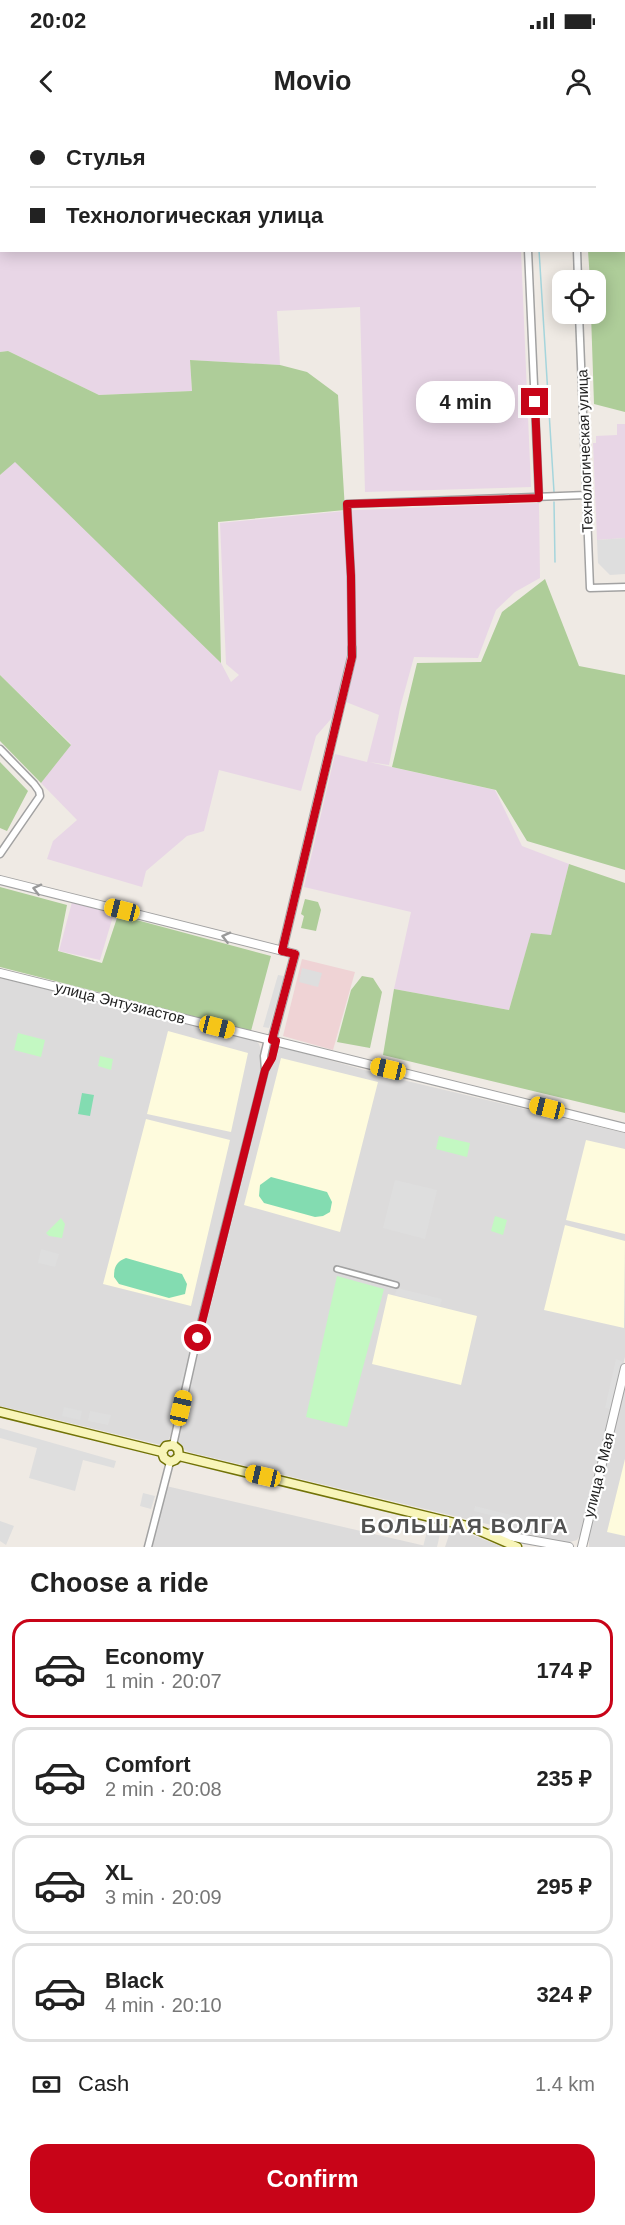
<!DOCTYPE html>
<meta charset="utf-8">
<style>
body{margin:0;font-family:Arial,sans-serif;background:#f6f6f6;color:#222;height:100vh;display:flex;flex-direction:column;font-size:22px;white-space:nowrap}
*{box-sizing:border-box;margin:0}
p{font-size:20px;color:#767676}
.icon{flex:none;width:33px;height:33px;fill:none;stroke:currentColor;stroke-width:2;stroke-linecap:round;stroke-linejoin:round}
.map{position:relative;height:1427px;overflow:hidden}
.details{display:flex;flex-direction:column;background:#fff;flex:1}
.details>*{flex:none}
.top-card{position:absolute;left:0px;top:0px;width:626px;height:132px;box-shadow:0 3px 15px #0003;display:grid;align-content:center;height:132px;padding:0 30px;background:#fff}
.controls{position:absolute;left:552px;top:150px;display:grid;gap:12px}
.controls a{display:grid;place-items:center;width:54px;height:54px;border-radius:12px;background:#fff;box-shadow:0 3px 15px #0003;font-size:30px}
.end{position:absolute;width:27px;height:27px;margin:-14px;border:8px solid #c80418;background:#fff;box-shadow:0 0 0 3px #fff}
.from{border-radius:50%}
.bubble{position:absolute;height:42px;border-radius:18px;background:#fff;box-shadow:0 3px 15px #0003;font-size:20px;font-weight:700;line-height:42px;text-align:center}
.car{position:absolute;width:18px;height:36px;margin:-18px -9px;border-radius:8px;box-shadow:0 0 4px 2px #0007;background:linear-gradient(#f5c518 24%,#345 0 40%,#f5c518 0 76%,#345 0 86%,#f5c518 0)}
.top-card b{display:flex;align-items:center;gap:21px;height:57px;font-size:22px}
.top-card b+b{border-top:2px solid #e0e0e0}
.top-card i{width:15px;height:15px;background:#222}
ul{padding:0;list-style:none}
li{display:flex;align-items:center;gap:18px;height:99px;margin:0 12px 9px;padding:0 18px;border:3px solid #e0e0e0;border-radius:18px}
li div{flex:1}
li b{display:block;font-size:22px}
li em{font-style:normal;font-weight:700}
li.current{border-color:#c80418}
li>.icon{width:54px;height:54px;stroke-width:1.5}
h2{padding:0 30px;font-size:27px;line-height:72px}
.pay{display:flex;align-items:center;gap:15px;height:66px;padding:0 30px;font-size:22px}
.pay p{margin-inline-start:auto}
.action{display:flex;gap:12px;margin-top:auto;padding:12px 30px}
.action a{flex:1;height:69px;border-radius:18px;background:#c80418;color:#fff;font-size:24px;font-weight:700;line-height:69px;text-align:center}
.status{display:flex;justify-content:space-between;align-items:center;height:42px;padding:0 30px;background:#fff;direction:ltr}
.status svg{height:16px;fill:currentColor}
header{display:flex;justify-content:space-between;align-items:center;height:78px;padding:0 30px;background:#fff;font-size:27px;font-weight:700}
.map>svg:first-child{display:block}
</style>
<div class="status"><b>20:02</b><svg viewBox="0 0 49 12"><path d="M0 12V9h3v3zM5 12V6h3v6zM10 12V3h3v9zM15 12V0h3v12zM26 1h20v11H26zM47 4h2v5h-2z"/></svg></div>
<header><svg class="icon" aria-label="back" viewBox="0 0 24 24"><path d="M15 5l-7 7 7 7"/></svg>Movio<svg class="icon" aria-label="person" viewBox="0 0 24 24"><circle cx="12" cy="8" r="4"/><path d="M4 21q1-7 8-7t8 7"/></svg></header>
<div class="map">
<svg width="625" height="1427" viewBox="0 0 625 1427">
<rect width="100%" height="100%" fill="#efeae4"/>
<path fill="#dcdbdb" d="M0 858 255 920 259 924 261 930V950L171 1314 168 1321 161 1325 0 1286Z
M280 928H286L386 956 625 1013V1237L582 1412 577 1420 566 1423 189 1332 181 1328 178 1322 179 1310 268 952 276 931Z
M625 1265V1427H589V1416Z
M166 1366 430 1427H151Z
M451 1409 472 1415 503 1427H445Z"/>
<path fill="#efd3d5" d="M302 839 355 852 333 930 283 916Z"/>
<path fill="#e8d6e6" d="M0 0H515L2 2V130L521 131 531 367 365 372 360 187 277 191 280 245 190 240 192 271 99 275 8 231 0 232Z
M617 304H625V418L597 420 593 323H596V316L617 315Z
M15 341 221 543 231 562 239 555 226 544 220 403 355 390 539 383 540 458 515 472 496 490 478 538 414 537 400 588 389 645 369 642 495 670 522 726 569 744 551 816 531 814 509 890 394 869 411 792 304 767 335 634 367 642 379 595 346 582 316 616 301 671 219 650 204 711 187 716 146 751 142 767 47 739 53 721 77 700 41 663 71 624 0 555V355Z
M72 782 114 793 100 840 59 831Z"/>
<path fill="#fefbdd" d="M168 911 248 933 231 1012 147 994Z
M281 938 378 962 340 1112 244 1085Z
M146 999 230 1020 191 1186 103 1164Z
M586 1020 625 1029V1114L566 1100Z
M565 1105 625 1121 624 1208 544 1190Z
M388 1174 477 1196 461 1265 372 1244Z
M625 1339V1416L607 1412Z"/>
<path fill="#aecd99" d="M624 99H625V292L594 284 591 194H596V160H590L588 131 624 130Z
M8 231 99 275 192 271 190 240 280 245 307 252 338 275 345 390 218 402 221 543 15 342 0 355V232Z
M545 459 579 546 625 555V750L527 721 496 670 392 647 417 543 481 542 502 492Z
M0 555 71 625 41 663 0 621Z
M0 642 28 671 7 711 0 708Z
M569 744 625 763V993L383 935 394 869 509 890 531 813 551 815Z
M0 767 67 785 58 831 102 843 118 795 271 836 251 911 0 847Z
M305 779 318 782 321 790 316 811 301 808 304 796 301 794Z
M362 856 373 858 382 872 370 928 337 922 351 870Z"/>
<path fill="#c3f8c2" d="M18 913 45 920 41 937 14 930Z
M100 936 113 939 111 950 98 946Z
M439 1016 470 1023 467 1037 436 1029Z
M495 1096 507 1100 503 1115 491 1111Z
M61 1098 65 1104 62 1118 49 1116 46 1113Z
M337 1156 384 1169 347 1307 306 1297Z"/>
<path fill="#83dcb1" d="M82 973 94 975 90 996 78 994Z
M271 1057 327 1072 332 1082 330 1092 323 1096 315 1097 264 1083 259 1076 260 1065Z
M126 1138 182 1154 187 1164 185 1174 169 1178 119 1164 114 1157C114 1147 116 1142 126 1138Z"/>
<path fill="#dedede" d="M625 418V454L610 455 598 443 597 420Z
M302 848 322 853 318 867 299 862Z
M278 855 284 856 269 908 263 907Z
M395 1060 437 1070 425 1119 383 1108Z
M41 1129 59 1134 55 1147 38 1143Z
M397 1168 442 1179 440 1186 395 1175Z
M616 1239 622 1241 610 1289 605 1288Z
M184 1247 188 1248 176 1297 172 1296Z
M64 1287 82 1291 80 1300 62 1296Z
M90 1291 111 1295 108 1305 88 1301Z
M0 1308 116 1341 114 1348 83 1340 75 1371 29 1358 37 1328 0 1318Z
M143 1373 155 1376 151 1389 140 1386Z
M475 1386 523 1398 522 1403 474 1391Z
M0 1401 14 1406 6 1425 0 1421Z
M427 1411 440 1414 437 1427H423Z"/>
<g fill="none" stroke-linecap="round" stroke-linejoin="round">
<path stroke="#a5d5dc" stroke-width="1.5" d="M533 0V2
M539 130 554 372
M554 382 555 442"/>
<defs>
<path id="pedestrian" d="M337 1149 396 1165"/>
<path id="minor" d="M523 0 524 2
M572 0V2
M624 80H625
M528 130 539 378
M577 130 578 160
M579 194 590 468 625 467
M352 528 351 456 347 384 586 375
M0 629 34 664 39 671 40 676 0 734
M265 950 264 936 268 919
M173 1325 195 1227 265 950 271 938 276 921
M148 1427 170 1342"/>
<path id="tertiary" d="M0 760 295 834 272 920
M282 831 352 536V528
M0 853 625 1008
M491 1413 569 1427
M582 1427 625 1248"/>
<path id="secondary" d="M0 1292 162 1332
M162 1332 166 1326 173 1325 178 1329 179 1336
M162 1332 164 1338 170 1342 175 1340 179 1336
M179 1336 471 1407 517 1427"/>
</defs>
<use href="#pedestrian" stroke="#a2a2a2" stroke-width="8"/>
<use href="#minor" stroke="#a2a2a2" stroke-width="9"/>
<use href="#tertiary" stroke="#a2a2a2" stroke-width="10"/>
<use href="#secondary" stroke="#727307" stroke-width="11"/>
<use href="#pedestrian" stroke="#fff" stroke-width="4.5"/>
<use href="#minor" stroke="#fff" stroke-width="6"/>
<use href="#tertiary" stroke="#fff" stroke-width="8"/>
<use href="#secondary" stroke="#f8f5b9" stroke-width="8"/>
</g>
<defs><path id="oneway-chevron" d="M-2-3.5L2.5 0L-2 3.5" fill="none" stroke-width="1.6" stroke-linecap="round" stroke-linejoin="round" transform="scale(1.5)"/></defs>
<g stroke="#9a9a9a">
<use href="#oneway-chevron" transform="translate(37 769) rotate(-166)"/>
<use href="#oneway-chevron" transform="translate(226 817) rotate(-166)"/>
</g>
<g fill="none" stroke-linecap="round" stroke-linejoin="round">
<path stroke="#c80418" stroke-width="8" d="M198 1218 265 950 272 938 276 921 272 920 295 834 282 831 352 537 351 456 347 384 539 378 535 282"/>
</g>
<g text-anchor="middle" stroke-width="4.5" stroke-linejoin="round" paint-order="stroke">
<g font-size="15" fill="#1e1e1e" stroke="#fff">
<text transform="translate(585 331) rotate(-92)" y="5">Технологическая улица</text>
<text transform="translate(120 883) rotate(14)" y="5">улица Энтузиастов</text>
<text transform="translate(599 1355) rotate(-76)" y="5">улица 9 Мая</text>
</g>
<g font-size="21" font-weight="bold" letter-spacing="1.5" fill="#515151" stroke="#fff">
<text x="465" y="1413">БОЛЬШАЯ ВОЛГА</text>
</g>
</g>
</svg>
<div class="controls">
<a><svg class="icon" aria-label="locate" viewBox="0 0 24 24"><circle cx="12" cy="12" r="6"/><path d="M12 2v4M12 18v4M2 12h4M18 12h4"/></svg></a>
</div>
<i class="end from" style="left:198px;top:1218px"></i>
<i class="end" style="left:535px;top:282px"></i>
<div class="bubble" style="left:416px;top:261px;width:99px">4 min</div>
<i class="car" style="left:122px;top:790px;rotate:284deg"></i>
<i class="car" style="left:217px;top:907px;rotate:104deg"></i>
<i class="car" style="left:388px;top:949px;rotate:283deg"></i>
<i class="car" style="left:547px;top:988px;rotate:284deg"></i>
<i class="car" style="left:181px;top:1288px;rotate:13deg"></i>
<i class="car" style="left:263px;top:1356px;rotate:283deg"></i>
<div class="top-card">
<b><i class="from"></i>Стулья</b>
<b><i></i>Технологическая улица</b>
</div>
</div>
<section class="details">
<h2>Choose a ride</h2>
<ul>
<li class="current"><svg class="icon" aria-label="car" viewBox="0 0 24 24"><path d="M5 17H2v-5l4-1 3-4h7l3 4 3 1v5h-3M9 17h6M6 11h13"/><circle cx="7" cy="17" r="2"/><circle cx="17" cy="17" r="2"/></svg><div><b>Economy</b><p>1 min · 20:07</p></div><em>174 ₽</em></li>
<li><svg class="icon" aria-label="car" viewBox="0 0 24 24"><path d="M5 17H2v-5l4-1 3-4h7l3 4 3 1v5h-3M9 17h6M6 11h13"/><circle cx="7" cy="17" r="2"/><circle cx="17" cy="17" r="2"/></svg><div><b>Comfort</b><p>2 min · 20:08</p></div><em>235 ₽</em></li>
<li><svg class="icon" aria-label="car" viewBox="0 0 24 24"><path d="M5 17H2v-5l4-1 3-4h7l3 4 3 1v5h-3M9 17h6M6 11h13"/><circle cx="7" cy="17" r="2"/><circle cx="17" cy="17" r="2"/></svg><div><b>XL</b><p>3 min · 20:09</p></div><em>295 ₽</em></li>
<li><svg class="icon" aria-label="car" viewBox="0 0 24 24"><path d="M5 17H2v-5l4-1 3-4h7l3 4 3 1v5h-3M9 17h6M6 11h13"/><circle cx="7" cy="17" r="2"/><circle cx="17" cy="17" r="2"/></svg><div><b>Black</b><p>4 min · 20:10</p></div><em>324 ₽</em></li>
</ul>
<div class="pay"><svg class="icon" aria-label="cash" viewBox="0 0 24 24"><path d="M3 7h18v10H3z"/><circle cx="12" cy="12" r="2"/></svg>Cash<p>1.4 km</p></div>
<div class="action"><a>Confirm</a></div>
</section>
